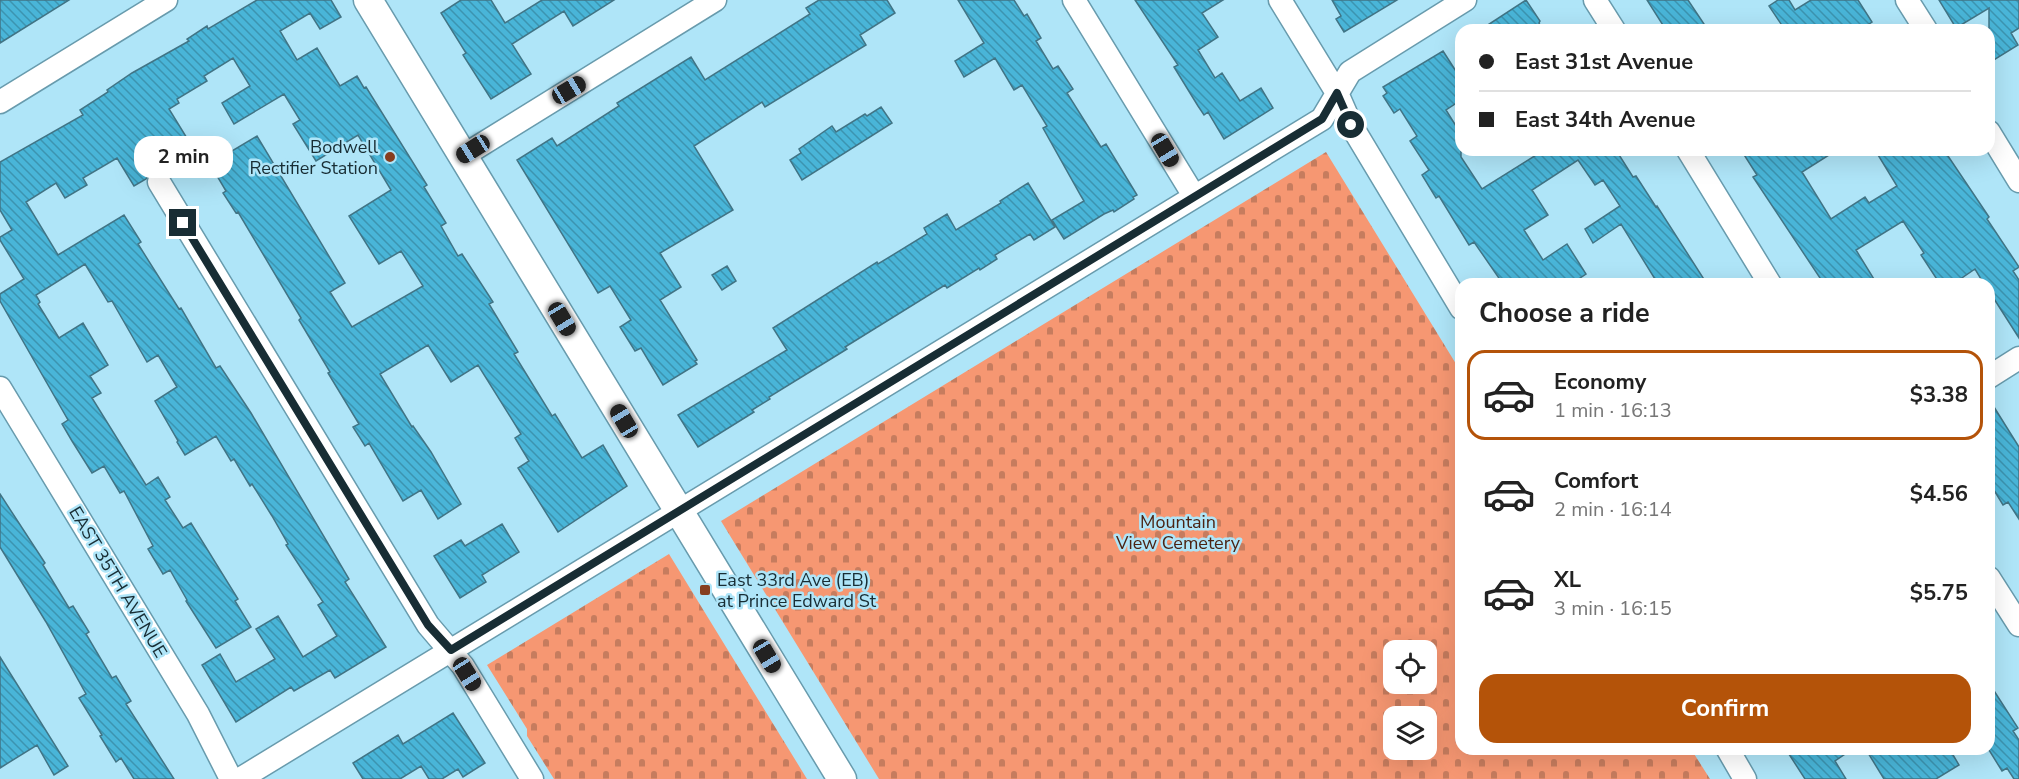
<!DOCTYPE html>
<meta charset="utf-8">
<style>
body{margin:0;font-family:"Nunito Sans",sans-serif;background:#f2f2f2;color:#222;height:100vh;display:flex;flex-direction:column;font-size:22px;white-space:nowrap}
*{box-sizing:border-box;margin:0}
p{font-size:20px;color:#767676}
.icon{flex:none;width:33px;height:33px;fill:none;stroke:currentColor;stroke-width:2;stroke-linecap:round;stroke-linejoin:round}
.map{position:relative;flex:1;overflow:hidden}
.side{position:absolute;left:1455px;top:278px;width:540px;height:477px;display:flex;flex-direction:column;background:#fff;border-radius:18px;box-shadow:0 6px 24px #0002}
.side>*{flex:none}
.top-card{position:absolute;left:1455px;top:24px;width:540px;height:132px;border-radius:18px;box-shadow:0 6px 24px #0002;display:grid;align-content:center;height:132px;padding:0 24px;background:#fff}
.controls{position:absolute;left:1383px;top:640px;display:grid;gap:12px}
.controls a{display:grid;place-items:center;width:54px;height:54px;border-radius:12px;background:#fff;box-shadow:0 6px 24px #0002;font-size:30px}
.end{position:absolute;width:27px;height:27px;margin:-14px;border:8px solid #182d34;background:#fff;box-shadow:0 0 0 3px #fff}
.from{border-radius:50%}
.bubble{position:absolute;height:42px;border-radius:18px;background:#fff;box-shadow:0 6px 24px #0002;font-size:20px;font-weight:700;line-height:42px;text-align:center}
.car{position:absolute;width:18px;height:36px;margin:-18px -9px;border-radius:8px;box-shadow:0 0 4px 2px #0007;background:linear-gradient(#222 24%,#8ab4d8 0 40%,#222 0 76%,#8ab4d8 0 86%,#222 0)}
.top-card b{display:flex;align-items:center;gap:21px;height:57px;font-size:22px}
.top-card b+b{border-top:2px solid #e0e0e0}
.top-card i{width:15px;height:15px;background:#222}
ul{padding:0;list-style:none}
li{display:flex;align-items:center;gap:18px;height:90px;margin:0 12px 9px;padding:0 12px;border:3px solid transparent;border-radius:18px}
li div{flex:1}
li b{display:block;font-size:22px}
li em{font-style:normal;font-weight:700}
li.on{border-color:#b45309}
li>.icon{width:54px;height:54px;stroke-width:1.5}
h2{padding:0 24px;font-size:27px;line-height:72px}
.primary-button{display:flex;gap:12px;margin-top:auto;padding:12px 24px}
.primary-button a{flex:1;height:69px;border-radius:18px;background:#b45309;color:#fff;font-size:24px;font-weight:700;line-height:69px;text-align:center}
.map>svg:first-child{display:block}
</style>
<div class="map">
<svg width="2019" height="779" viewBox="0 0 2019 779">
<defs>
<pattern id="cemetery-stones" width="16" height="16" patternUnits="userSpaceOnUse" patternTransform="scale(1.5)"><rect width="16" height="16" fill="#f69772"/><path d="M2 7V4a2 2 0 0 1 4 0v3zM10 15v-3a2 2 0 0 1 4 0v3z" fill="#c67c5e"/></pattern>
<pattern id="building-back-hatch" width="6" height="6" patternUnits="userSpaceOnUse" patternTransform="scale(1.5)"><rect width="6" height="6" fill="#49b5d8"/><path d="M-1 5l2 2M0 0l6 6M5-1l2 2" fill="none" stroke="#3c94b0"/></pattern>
</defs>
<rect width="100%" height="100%" fill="#afe5f8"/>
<path fill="url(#cemetery-stones)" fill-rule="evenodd" d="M1326 152 1461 372V748L1691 749 1710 779H879L721 521ZM1394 651H1426V684H1394ZM1394 717H1426V750H1394Z
M669 554 807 779H554L527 736V729L487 665Z"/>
<path fill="url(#building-back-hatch)" stroke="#417485" stroke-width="1.5" d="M0 0H69L0 43Z
M257 0H331L341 17 320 29 310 13 280 31 297 60 317 48 340 86 357 76 364 88 366 87 427 185 424 187 446 223 441 226 458 256 462 254 493 302 489 304 518 352 514 354 552 416 555 414 582 458 603 445 627 486 558 532 518 468 529 461 515 438 521 434 478 365 451 382 428 345 380 374 412 427 413 426 431 452 461 504 438 519 421 490 403 501 369 443 365 446 353 427 359 424 328 373 330 372 299 320 301 318 238 212 236 213 223 193 226 191 210 164 257 136 345 283 330 292 352 327 423 286 401 251 379 264 349 216 391 190 358 135 316 161 293 124 300 120 284 94 234 124 222 103 250 86 233 58 204 76 207 81 177 99 179 103 169 109 193 148 159 169 152 171 146 179 134 186 117 158 83 178 87 185 65 198 56 183 26 202 58 255 124 215 141 242 138 244 179 309 181 308 216 368 220 366 251 413 349 579 345 582 386 647 335 678 330 670 294 691 291 687 236 722 202 665 220 654 236 682 275 659 256 629 278 616 303 657 337 636 318 605 323 602 286 545 288 544 272 516 252 484 250 486 234 459 231 461 216 436 185 455 177 442 178 441 155 401 177 387 158 355 147 362 112 301 108 302 85 264 36 295 40 302 38 304 59 338 83 323 108 365 90 376 101 393 92 398 146 485 158 477 170 497 165 500 183 528 191 523 238 599 235 601 251 627 216 648 186 601 187 600 170 570 163 574 148 549 153 546 124 491 120 493 104 466 92 473 72 441 62 424 68 420 0 301V294L24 279 0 240V237L12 230 0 210V162L83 115 80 110 108 92 107 90 132 73 189 41 187 39 207 26 208 29Z
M461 0H491L505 23 542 0H614L573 26 564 11 512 44 531 74 491 99 463 55 466 53 441 13Z
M819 0H887L895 13 860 35 866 45 765 107 762 102 694 146 733 210 660 253 681 287 660 300 697 360 695 361 697 364 663 385 641 348 635 351 620 327 631 320 610 286 598 293 517 160 552 138 557 146 619 106 617 103 691 57 705 80 810 14 806 8Z
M958 0H1014L1024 16 1027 14 1041 38 1036 41 1053 69 1058 66 1073 89 1067 93 1101 147 1106 144 1137 195 1133 197 1134 199 1114 212 1113 210 1104 214 1064 239 1052 220 1084 201 1081 196 1043 128 1047 126 1022 85 1014 90 995 58 964 77 955 61 984 43Z
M1135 0H1223L1202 13 1218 37 1198 50 1215 78 1222 73 1240 101 1261 88 1273 108 1224 139 1208 112 1204 115 1198 106 1174 67 1178 65Z
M1332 0H1397L1344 32 1336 19 1341 16Z
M1526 0 1540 21 1539 23 1543 30H1480Z
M1647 0H1688L1708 30H1666Z
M1778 0H1789L1795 10 1811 0H1858L1872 22 1860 30H1785L1769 6Z
M1939 0H2019V28L2011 33 2018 45 1989 63V8L1956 28Z
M1443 51 1461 79V100L1446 110 1461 134V157L1482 189 1544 150H1616L1633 177 1636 176 1656 207 1657 206 1707 284H1658L1621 224 1593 243 1585 229 1620 206 1603 180 1595 185 1578 160 1532 190 1548 215 1524 230 1543 260 1567 244 1586 274 1571 284H1503L1474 242 1469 245 1439 196 1436 198 1422 175 1429 170 1410 141 1417 136 1400 109 1394 113 1383 96 1387 93 1383 87Z
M881 107 892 123 802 180 790 160 801 153 799 149 832 126 836 132 865 114 867 116Z
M1741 150H1837L1802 172 1831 219 1865 197 1869 203 1897 186 1875 150H1944L1989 217 1987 219 2019 267 2013 271 2019 280V338L1989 291V284H1984L1975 269 1953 284H1940L1921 255 1924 253 1903 221 1856 250 1877 284H1824L1753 177 1757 175Z
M1028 183 1055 227 1034 240 1030 234 995 255 997 259 980 270 979 268 947 288 945 285 845 347 847 349 769 397 770 399 752 410 754 412 698 447 678 415 787 350 773 328 877 262 878 264 927 234 924 228 947 214 956 230 1001 203 1000 201Z
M727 266 736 281 722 290 712 275Z
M1989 399 2019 447V519L2008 502 2003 505 1989 482Z
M0 494 45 563 43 565 69 608 73 606 89 632 86 634 112 678 116 676 131 701 126 704 174 779H134L121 758 116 762 100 736 102 735 79 698 86 694 46 622 0 547Z
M502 524 519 552 482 575 486 582 460 598 434 556 461 540 465 546Z
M0 657 68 766 54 775 37 745 0 768Z
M1989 683 2018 728 2013 731 2019 740V779H2014L2007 768 2002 771 1989 750Z
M453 713 485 763 463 777 458 769 442 779H429L421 766 400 779H363L353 763 398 735 403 744Z
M1785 748H1854L1835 761 1846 779H1805Z
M1865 748H1949L1959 765 1936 779H1884Z"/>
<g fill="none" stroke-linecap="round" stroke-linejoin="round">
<defs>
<path id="minor" d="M1074 0 1194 196
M1280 0 1337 93 1351 125 1461 308
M1595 0 1614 30
M1907 0 1926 30
M0 102 166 0
M1989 132 2019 181
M1688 150 1770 284
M463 156 715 0
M159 182 428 625 463 666 532 779
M1989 377 2019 358
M0 388 198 714 231 779
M1989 578 2019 625
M1727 748 1745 779
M240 779 1322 119 1350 72 1465 0"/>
<path id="tertiary" d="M368 0 842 779"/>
</defs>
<use href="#minor" stroke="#689bad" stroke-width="25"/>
<use href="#tertiary" stroke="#689bad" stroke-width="31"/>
<use href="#minor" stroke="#fff" stroke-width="22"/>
<use href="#tertiary" stroke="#fff" stroke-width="28"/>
</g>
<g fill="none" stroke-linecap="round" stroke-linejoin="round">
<path stroke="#182d34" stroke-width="8" d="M183 223 428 625 451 650 1322 119 1337 93 1351 125"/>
</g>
<g fill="#863e1f" stroke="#afe5f8" stroke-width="2">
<circle cx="390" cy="157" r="6"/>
<rect x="699" y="584" width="12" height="12" rx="3"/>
</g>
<g text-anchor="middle" stroke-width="5" stroke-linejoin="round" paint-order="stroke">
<g font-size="18" fill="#182d34" stroke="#afe5f8" text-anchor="end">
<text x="378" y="153">Bodwell<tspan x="378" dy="21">Rectifier Station</tspan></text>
<text x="717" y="586" text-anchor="start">East 33rd Ave (EB)<tspan x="717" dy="21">at Prince Edward St</tspan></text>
</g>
<g font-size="18" fill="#4b2313" stroke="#afe5f8">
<text x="1178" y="528">Mountain<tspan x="1178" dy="21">View Cemetery</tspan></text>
</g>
<g font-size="18" fill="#182d34" stroke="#afe5f8">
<text transform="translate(118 582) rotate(59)" y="6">EAST 35TH AVENUE</text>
</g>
</g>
</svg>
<div class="controls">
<a><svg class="icon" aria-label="locate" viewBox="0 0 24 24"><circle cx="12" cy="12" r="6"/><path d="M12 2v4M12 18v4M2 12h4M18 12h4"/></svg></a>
<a><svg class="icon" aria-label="layers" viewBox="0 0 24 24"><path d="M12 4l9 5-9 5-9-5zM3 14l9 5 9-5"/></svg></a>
</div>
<i class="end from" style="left:1351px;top:125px"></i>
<i class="end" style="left:183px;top:223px"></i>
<div class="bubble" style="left:134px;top:136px;width:99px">2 min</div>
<i class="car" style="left:569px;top:90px;rotate:59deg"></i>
<i class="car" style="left:473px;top:149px;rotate:238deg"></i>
<i class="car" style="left:1165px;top:150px;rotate:149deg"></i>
<i class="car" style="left:562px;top:319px;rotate:149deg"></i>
<i class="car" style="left:624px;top:421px;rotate:329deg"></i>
<i class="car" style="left:767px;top:656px;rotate:149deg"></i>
<i class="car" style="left:467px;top:674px;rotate:148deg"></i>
<div class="top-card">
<b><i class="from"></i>East 31st Avenue</b>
<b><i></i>East 34th Avenue</b>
</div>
<section class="side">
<h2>Choose a ride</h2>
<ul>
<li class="on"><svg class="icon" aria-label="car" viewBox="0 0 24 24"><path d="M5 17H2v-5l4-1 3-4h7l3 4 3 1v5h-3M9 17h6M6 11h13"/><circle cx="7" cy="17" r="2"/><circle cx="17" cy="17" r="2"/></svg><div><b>Economy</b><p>1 min · 16:13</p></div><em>$3.38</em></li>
<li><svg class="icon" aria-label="car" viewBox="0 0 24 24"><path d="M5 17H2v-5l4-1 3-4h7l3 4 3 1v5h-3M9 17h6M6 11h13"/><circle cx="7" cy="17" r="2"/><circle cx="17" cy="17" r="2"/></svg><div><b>Comfort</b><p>2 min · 16:14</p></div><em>$4.56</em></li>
<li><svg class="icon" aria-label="car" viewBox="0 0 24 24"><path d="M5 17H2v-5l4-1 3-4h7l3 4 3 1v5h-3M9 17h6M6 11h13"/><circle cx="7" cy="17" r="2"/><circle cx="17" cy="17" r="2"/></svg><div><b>XL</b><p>3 min · 16:15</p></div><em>$5.75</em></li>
</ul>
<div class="primary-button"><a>Confirm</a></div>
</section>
</div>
